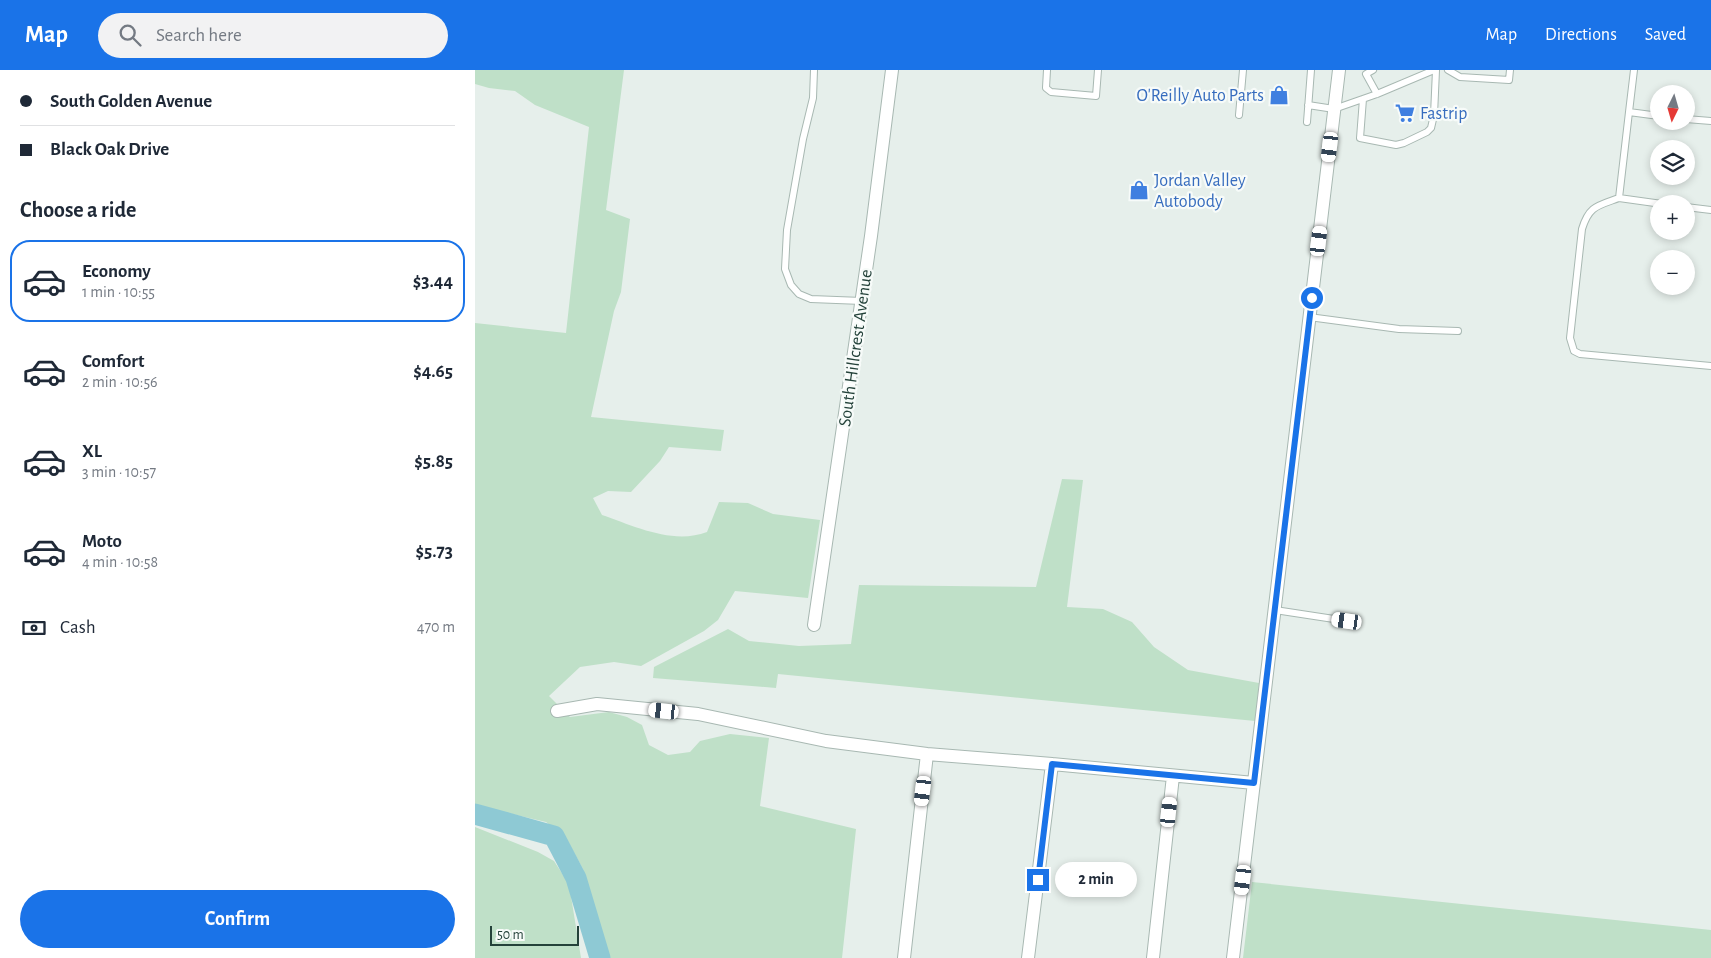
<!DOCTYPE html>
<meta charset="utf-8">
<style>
body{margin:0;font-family:"Alegreya Sans",sans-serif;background:#f2f2f3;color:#1f2937;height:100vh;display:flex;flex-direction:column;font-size:19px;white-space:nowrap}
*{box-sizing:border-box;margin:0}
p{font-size:16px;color:#747a83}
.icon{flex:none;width:28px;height:28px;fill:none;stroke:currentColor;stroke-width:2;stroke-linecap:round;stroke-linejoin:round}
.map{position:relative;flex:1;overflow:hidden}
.details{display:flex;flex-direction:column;background:#fff;width:475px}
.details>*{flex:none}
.guide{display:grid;align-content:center;height:110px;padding:0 20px;background:#fff}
.needle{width:32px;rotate:185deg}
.buttons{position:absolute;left:1175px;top:15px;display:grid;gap:10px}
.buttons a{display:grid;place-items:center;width:45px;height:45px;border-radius:50%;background:#fff;box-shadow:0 2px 8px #0003;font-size:25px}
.scale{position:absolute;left:15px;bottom:12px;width:89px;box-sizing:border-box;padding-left:5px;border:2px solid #24423a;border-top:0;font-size:14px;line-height:18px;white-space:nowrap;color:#24423a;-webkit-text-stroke:4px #f7fbf9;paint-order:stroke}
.end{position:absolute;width:22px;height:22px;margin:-11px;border:6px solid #1a73e8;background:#fff;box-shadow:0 0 0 2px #fff}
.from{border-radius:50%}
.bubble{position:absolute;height:35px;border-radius:18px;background:#fff;box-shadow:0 2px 8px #0003;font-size:16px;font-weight:700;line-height:35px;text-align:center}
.car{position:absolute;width:15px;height:30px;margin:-15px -8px;border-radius:6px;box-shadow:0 0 4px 1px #0007;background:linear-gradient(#fff 24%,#345 0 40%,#fff 0 76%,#345 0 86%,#fff 0)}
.guide b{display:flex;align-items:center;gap:18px;height:48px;font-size:19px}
.guide b+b{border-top:1px solid #e0e1e3}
.guide i{width:12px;height:12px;background:#1f2937}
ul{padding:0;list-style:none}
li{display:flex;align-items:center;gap:15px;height:82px;margin:0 10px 8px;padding:0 10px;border:2px solid transparent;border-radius:20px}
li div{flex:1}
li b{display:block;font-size:19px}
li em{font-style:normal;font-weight:700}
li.current{border-color:#1a73e8}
li>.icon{width:45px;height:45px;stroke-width:1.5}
h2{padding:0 20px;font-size:22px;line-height:60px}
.pay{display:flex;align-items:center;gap:12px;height:55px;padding:0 20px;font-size:19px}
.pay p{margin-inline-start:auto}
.button{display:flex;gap:10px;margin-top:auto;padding:10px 20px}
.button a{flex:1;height:58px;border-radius:30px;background:#1a73e8;color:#fff;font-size:20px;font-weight:700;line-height:58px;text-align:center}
header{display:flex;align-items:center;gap:30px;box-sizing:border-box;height:70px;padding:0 25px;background:#1a73e8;color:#fff}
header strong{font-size:24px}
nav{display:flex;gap:28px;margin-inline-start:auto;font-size:18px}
.search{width:350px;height:45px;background:#f2f2f3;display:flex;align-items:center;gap:12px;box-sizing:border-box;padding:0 18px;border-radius:28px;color:#747a83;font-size:19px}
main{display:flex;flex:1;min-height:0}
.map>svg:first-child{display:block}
</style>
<header>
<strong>Map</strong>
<div class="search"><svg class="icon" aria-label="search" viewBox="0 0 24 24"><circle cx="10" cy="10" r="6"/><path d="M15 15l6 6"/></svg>Search here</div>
<nav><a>Map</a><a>Directions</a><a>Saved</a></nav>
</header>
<main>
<section class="details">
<div class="guide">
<b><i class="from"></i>South Golden Avenue</b>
<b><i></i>Black Oak Drive</b>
</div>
<h2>Choose a ride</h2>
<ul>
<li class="current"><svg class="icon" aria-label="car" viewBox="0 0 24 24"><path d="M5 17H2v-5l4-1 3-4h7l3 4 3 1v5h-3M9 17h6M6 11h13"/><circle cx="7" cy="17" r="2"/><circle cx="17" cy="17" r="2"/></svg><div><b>Economy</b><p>1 min · 10:55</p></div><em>$3.44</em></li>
<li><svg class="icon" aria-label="car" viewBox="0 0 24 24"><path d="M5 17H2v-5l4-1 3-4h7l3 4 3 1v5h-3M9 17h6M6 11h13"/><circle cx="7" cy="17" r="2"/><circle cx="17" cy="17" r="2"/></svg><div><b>Comfort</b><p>2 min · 10:56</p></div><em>$4.65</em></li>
<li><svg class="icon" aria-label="car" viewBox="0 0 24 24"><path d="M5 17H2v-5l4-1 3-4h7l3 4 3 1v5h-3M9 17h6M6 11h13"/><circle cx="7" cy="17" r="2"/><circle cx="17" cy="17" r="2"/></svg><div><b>XL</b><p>3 min · 10:57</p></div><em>$5.85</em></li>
<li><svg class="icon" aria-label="car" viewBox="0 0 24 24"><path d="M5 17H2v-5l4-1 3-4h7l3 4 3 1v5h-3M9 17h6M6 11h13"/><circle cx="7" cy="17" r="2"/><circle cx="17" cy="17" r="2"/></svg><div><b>Moto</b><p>4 min · 10:58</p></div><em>$5.73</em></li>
</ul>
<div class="pay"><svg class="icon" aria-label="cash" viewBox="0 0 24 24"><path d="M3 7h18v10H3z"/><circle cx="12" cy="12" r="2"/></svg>Cash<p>470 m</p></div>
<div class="button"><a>Confirm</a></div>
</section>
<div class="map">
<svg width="1236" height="888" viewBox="0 0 1236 888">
<rect width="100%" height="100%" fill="#e6efeb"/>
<path fill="#bfe0c8" d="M0 0H149L131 140 155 149 146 222 139 241 116 347 249 360 246 381 194 377 185 391 156 422 133 421 118 428 127 445C159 456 198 475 232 462L244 432 273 433 298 444 345 450 333 528 260 521 243 550 229 561 166 596 139 592 105 597 74 626 95 647 134 642 152 647 167 655 174 675 193 685 215 682 225 671 255 664 294 668 285 736 381 759 367 888H133L126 869 108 799 91 768 71 752 0 735V253L91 263 114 57 60 35 40 21 14 18 0 14Z
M587 409 608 410 592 537 628 539 657 552 679 577 713 600 784 613 780 651 303 604 301 618 178 608 179 597 253 559 274 571 324 576 376 574 384 515 561 517Z
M0 757 63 782 79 791 94 814 106 888H0Z
M777 812 1236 860V888H768Z"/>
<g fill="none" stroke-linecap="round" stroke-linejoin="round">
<path stroke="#8ec9d4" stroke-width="21" d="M0 744 79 766 101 808 125 888"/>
<defs>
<path id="service" d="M339 0 338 28 328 69 312 160 310 199 316 215 324 224 336 229 387 231
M572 0 571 18 576 22 621 26 623 0
M898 0 891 4 902 24
M973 0 985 7 1034 10 1035 0
M1159 0 1154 42 1184 46
M888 29 885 68 921 75 929 73 952 62 956 58 959 45 961 0
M833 35 859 39 902 24 959 0
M1154 42 1144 128 1187 134
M764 45 768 0
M1211 49 1236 51
M832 52 836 0
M1144 128C1122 136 1114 136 1107 159L1095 268 1099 281 1105 284 1236 296
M1211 137 1236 140
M834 247 924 259 983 261
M800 540 872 551"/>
<path id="minor" d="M339 555 396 166 417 0
M82 641 122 634 223 644 351 671 452 684 577 694 779 713
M429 888 452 684
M553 888 577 694
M678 888 698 706
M758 888 864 0"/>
</defs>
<use href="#service" stroke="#a8b8b2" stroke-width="8"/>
<use href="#minor" stroke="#a8b8b2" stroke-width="14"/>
<use href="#service" stroke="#fff" stroke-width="6"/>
<use href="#minor" stroke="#fff" stroke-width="12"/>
</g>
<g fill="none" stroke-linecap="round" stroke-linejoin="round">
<path stroke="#1a73e8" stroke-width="6" d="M563 810 577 694 779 713 837 228"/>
</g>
<defs>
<symbol id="shop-bare" viewBox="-9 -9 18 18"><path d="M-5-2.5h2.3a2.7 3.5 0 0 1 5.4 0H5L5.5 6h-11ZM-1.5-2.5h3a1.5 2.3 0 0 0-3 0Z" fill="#3f7fe0" stroke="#f7fbf9" stroke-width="2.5" paint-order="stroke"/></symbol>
<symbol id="supermarket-bare" viewBox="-9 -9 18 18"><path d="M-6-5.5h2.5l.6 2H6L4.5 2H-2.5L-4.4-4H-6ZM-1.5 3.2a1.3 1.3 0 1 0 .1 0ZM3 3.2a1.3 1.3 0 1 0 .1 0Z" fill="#3f7fe0" stroke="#f7fbf9" stroke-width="2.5" paint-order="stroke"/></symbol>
</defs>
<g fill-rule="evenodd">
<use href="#shop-bare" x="790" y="11" width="28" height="28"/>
<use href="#supermarket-bare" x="916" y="29" width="28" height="28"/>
<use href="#shop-bare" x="650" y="106" width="28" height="28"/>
</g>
<g text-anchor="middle" stroke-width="4.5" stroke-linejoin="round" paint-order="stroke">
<g font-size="18" fill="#366cbe" stroke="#f7fbf9" text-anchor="start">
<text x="789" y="31" text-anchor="end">O'Reilly Auto Parts</text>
<text x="945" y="49">Fastrip</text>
<text x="679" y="116">Jordan Valley<tspan x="679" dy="21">Autobody</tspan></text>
</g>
<g font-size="18" fill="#24423a" stroke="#f7fbf9">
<text transform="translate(380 278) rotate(-82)" y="6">South Hillcrest Avenue</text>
</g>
</g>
</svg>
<div class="buttons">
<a><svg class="needle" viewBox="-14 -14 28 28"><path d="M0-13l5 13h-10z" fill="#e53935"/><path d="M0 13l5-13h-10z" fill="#747a83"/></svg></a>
<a><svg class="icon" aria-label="layers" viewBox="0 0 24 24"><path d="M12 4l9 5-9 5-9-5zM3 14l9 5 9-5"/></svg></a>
<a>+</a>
<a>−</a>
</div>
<div class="scale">50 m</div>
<i class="end from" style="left:837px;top:228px"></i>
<i class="end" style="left:563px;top:810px"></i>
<div class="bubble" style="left:580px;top:792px;width:82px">2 min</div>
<i class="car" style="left:855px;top:77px;rotate:187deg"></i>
<i class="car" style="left:844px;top:171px;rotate:7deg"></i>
<i class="car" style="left:872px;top:551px;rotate:278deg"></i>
<i class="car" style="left:189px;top:641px;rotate:276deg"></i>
<i class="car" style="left:448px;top:721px;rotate:187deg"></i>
<i class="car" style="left:694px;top:742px;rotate:6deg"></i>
<i class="car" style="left:768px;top:810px;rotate:187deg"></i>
</div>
</main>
